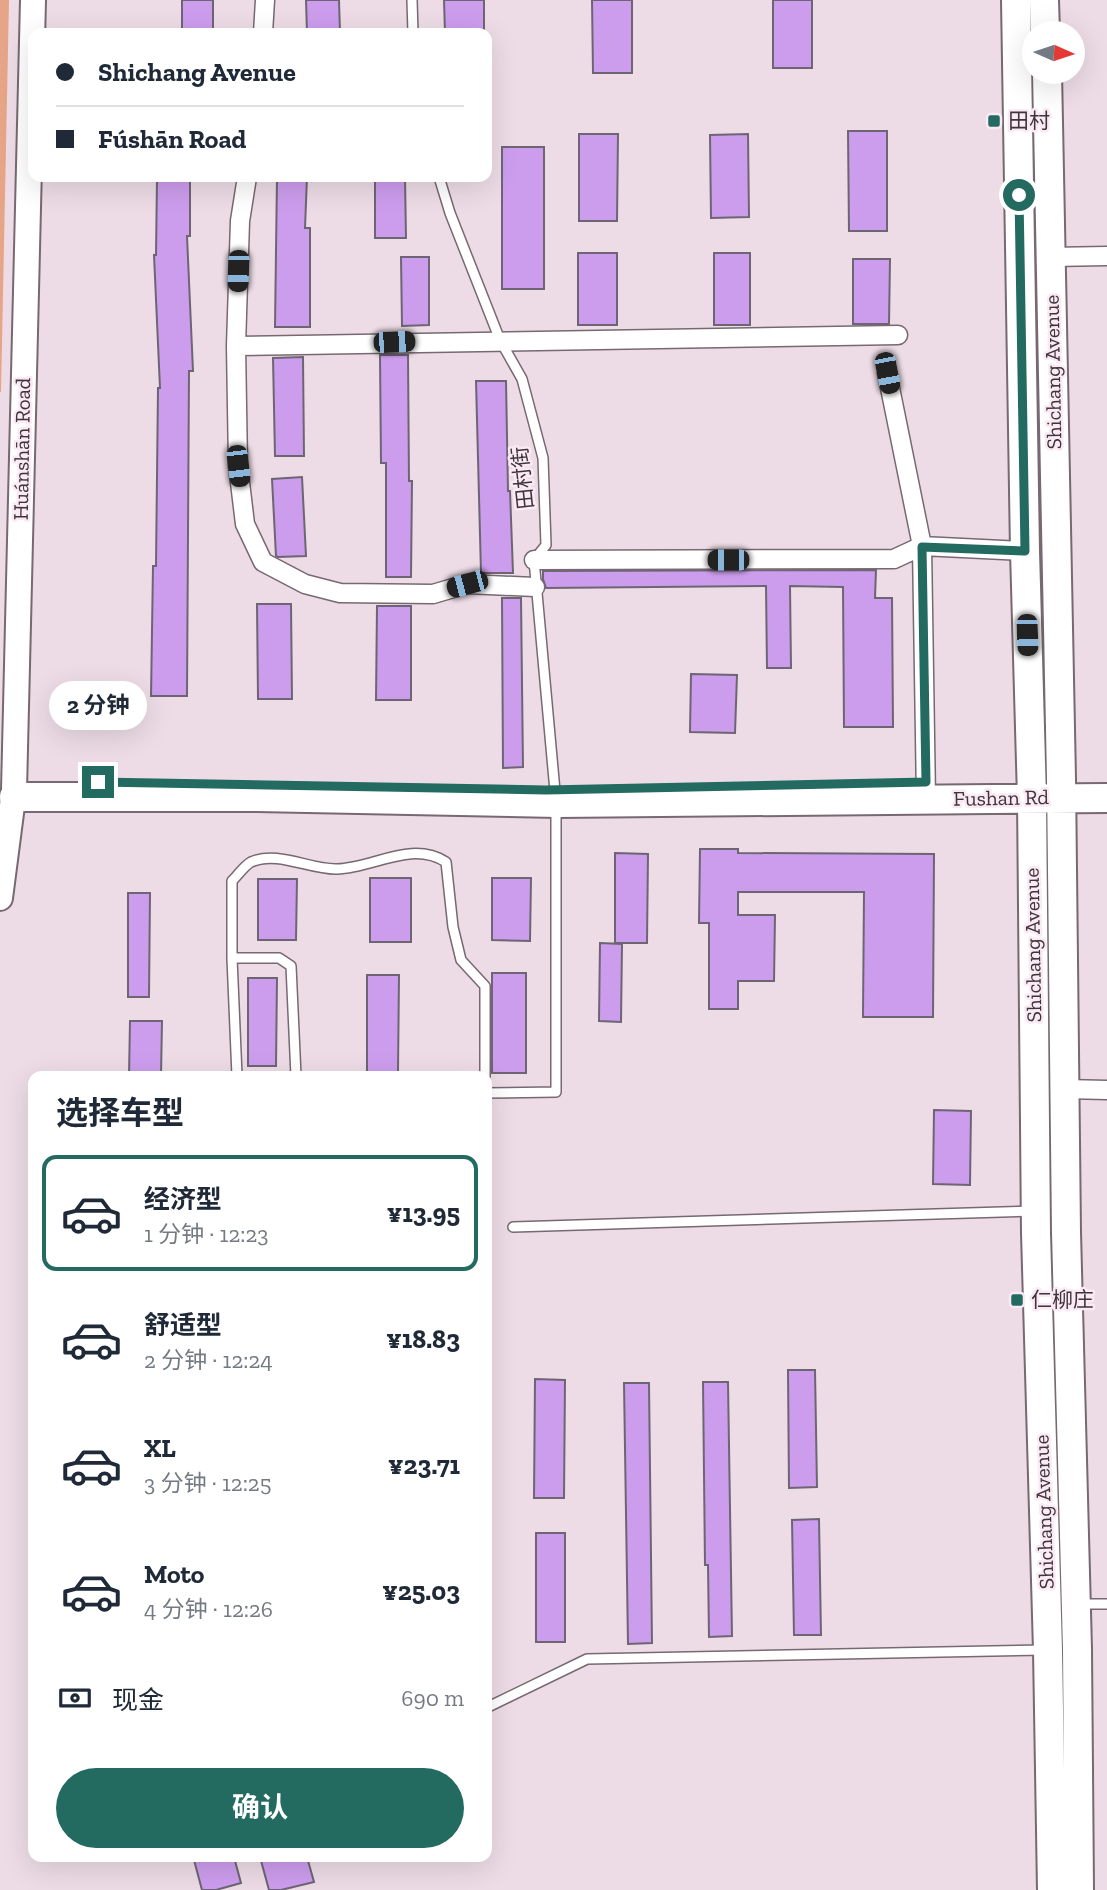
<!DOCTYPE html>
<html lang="zh">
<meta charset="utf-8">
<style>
body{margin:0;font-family:"Zilla Slab","Noto Sans SC",serif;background:#f6f6f7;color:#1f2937;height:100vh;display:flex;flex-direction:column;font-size:26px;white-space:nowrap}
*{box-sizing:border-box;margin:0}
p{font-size:23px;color:#747a83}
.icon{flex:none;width:38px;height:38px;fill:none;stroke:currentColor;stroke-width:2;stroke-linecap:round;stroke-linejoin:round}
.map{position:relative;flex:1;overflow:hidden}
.side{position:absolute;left:28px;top:1071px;width:464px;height:791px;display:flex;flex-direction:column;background:#fff;border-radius:14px;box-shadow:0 7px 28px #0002}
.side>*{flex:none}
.banner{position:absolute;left:28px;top:28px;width:464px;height:154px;border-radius:14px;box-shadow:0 7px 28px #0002;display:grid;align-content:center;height:154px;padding:0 28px;background:#fff}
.needle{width:46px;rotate:93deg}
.tools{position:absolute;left:1022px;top:21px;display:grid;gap:14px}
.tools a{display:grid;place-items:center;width:63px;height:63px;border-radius:50%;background:#fff;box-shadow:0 7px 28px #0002;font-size:35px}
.end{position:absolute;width:32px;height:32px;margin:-16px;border:9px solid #236b61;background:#fff;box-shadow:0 0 0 4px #fff}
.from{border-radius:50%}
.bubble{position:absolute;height:49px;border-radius:24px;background:#fff;box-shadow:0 7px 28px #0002;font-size:23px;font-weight:700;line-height:49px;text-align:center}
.car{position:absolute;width:21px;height:42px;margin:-21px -10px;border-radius:9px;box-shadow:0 0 5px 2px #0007;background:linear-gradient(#222 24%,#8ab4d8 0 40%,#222 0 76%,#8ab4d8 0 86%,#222 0)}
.banner b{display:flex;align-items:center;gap:24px;height:66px;font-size:26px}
.banner b+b{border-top:2px solid #e0e1e3}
.banner i{width:18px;height:18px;background:#1f2937}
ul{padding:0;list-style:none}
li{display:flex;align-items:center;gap:21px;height:116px;margin:0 14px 10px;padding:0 14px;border:4px solid transparent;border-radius:14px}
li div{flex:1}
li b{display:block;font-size:26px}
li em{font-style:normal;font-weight:700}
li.current{border-color:#236b61}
li>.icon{width:63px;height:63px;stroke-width:1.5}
h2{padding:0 28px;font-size:32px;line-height:84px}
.pay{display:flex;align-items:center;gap:18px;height:77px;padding:0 28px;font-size:26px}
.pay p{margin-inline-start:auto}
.cta{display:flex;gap:14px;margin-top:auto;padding:14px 28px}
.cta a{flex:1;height:80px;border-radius:42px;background:#236b61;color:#fff;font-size:28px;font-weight:700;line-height:80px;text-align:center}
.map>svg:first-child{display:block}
</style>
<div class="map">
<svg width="1107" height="1890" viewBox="0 0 1107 1890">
<rect width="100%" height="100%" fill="#eddce6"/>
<path fill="#e6a586" d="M0 0H9L1 392H0Z"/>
<path fill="#cc9ded" stroke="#6d6573" stroke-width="2" d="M182 0H213V33H182Z
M306 0H339L340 33H307Z
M444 0H484V33H445Z
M592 0H632V73H593Z
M773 0H812V68H773Z
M848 131H887V231H849Z
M579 134H618L617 221H579Z
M748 134 749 217 711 218 710 135Z
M502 147H544V289H502Z
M157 177H190V236H187L193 371H189L187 696H151L153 566H156L158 388H160L154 255H156Z
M277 177H307L305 228H310V327H275Z
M375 177H405L406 238H375Z
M578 253H617V325H578Z
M714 253H750V325H714Z
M401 257H429V325L402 326Z
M853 259H890L889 324H853Z
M380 355H408L409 481H412L411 577H386V463H381Z
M303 357 304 456H275L273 358Z
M476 381H506L508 491H510L513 573H481Z
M302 477 306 556 278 557 276 556 272 479Z
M876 570 875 598H892L893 727H844L843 587 790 586 791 668H767L766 586 546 588 543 579V571Z
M502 598H521L523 767 503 768Z
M257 604H291L292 699H258Z
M377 606H411V700H376Z
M691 674 737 675 735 733 690 732Z
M700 849H738V853L934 854 933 1017H863L864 892H738V915H775L774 981H738V1009H709V923H699Z
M615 853 648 854 647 943H615Z
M370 878H411V942H370Z
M492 878H531L530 941 492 940Z
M258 879H297L296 940H258Z
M128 893H150L149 997H128Z
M600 943 622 944 621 1022 599 1021Z
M492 973H526V1073H492Z
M367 975H399L398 1072H367Z
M248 978H277L276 1066H248Z
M130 1021H162L161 1076H129Z
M934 1110 971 1111 970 1185 933 1184Z
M788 1370H815L817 1487 789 1488Z
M535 1379 565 1380 564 1498H534Z
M703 1382H728L732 1636 709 1637 708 1565H705Z
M624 1383H649L652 1643 628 1644Z
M819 1519 821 1635H794L792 1520Z
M536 1533H565V1642H536Z
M207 1857H234L241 1883 216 1890H202L194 1860Z
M260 1857H307L314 1882 281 1890H269Z"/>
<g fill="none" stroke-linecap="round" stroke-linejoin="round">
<defs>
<path id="service" d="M412 0 413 33
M439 177 450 213 500 340 522 379 543 458 546 545 534 560 556 802V1092L486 1093
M232 958H279L291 966 296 1076
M237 1076 232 958V881C237 876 245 865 251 862 278 850 310 870 337 869 374 868 411 840 446 862L453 927 461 960 485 986V1076
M513 1227 1034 1211
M1078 1604H1107
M486 1708 587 1659 1044 1650"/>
<path id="minor" d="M263 33 265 0
M247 177 240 221 236 346 238 466 245 524 263 562 305 584 340 593 433 594 467 584 535 587
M1051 257 1107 256
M236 346 898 335
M887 373 922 546 926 799
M534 560 894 559 922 546 1025 551
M1065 1089 1107 1090"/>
<path id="secondary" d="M0 898 14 790 33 0"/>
<path id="primary" d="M1016 0 1025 551 1032 798 1036 1233 1048 1650 1052 1890
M1044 0 1045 33
M1047 72 1061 779 1066 1232 1077 1649 1079 1890
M14 797H256L558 803 1107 798"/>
</defs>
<use href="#service" stroke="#776871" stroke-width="12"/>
<use href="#minor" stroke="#776871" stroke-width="21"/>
<use href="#secondary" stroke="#776871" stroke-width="28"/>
<use href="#primary" stroke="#776871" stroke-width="32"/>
<use href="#service" stroke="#fff" stroke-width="9"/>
<use href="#minor" stroke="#fff" stroke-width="18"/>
<use href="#secondary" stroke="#fff" stroke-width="24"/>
<use href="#primary" stroke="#fff" stroke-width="28"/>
</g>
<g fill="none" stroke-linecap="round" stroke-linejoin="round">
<path stroke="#236b61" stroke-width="9" d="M98 782 546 790 926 782 922 547 1025 551 1019 195"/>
</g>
<g fill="#236b61" stroke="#fbe9f3" stroke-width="2.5">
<rect x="987" y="114" width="14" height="14" rx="3.5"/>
<rect x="1010" y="1293" width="14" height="14" rx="3.5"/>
</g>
<g text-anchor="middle" stroke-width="5" stroke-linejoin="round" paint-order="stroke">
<g font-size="21" fill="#3c363a" stroke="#fbe9f3" text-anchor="start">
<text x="1008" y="128">田村</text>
<text x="1031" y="1307">仁柳庄</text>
</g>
<g font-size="21" fill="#3c363a" stroke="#fbe9f3">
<text transform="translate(1053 372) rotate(-91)" y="7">Shichang Avenue</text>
<text transform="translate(22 449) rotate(-89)" y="7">Huánshān Road</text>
<text transform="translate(523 478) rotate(-96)" y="7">田村街</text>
<text transform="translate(1001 798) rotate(-1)" y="7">Fushan Rd</text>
<text transform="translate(1033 945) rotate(-91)" y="7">Shichang Avenue</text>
<text transform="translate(1044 1512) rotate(-92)" y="7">Shichang Avenue</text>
</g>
</g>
</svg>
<div class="tools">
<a><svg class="needle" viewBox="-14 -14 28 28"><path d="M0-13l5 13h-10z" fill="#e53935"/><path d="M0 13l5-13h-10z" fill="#747a83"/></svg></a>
</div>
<i class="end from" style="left:1019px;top:195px"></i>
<i class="end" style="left:98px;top:782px"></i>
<div class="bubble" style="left:49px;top:681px;width:98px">2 分钟</div>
<i class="car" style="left:238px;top:271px;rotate:182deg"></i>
<i class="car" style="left:394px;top:342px;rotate:88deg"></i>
<i class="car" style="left:887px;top:373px;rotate:169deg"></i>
<i class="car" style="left:238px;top:466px;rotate:173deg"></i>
<i class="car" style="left:728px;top:560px;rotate:270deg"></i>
<i class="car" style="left:467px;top:584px;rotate:255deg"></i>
<i class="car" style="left:1027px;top:635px;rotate:178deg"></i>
<div class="banner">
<b><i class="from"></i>Shichang Avenue</b>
<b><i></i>Fúshān Road</b>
</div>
<section class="side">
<h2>选择车型</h2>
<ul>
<li class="current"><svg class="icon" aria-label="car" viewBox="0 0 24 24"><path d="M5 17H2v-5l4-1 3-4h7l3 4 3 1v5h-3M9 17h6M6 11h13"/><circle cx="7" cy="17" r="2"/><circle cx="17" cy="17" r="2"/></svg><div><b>经济型</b><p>1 分钟 · 12:23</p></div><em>¥13.95</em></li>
<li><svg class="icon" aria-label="car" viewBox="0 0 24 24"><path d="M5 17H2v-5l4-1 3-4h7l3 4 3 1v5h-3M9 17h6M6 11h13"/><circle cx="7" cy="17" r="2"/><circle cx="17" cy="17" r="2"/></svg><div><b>舒适型</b><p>2 分钟 · 12:24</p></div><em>¥18.83</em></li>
<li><svg class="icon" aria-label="car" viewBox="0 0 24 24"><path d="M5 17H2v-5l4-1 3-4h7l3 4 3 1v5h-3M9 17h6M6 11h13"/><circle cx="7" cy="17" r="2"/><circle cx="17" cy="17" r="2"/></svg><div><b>XL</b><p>3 分钟 · 12:25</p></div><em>¥23.71</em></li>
<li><svg class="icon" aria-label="car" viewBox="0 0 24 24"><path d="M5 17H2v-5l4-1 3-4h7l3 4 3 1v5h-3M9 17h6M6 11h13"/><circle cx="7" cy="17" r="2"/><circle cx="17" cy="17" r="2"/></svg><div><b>Moto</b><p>4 分钟 · 12:26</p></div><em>¥25.03</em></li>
</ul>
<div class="pay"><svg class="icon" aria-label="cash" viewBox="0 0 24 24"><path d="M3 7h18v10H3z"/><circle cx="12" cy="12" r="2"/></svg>现金<p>690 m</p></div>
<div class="cta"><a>确认</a></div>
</section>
</div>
